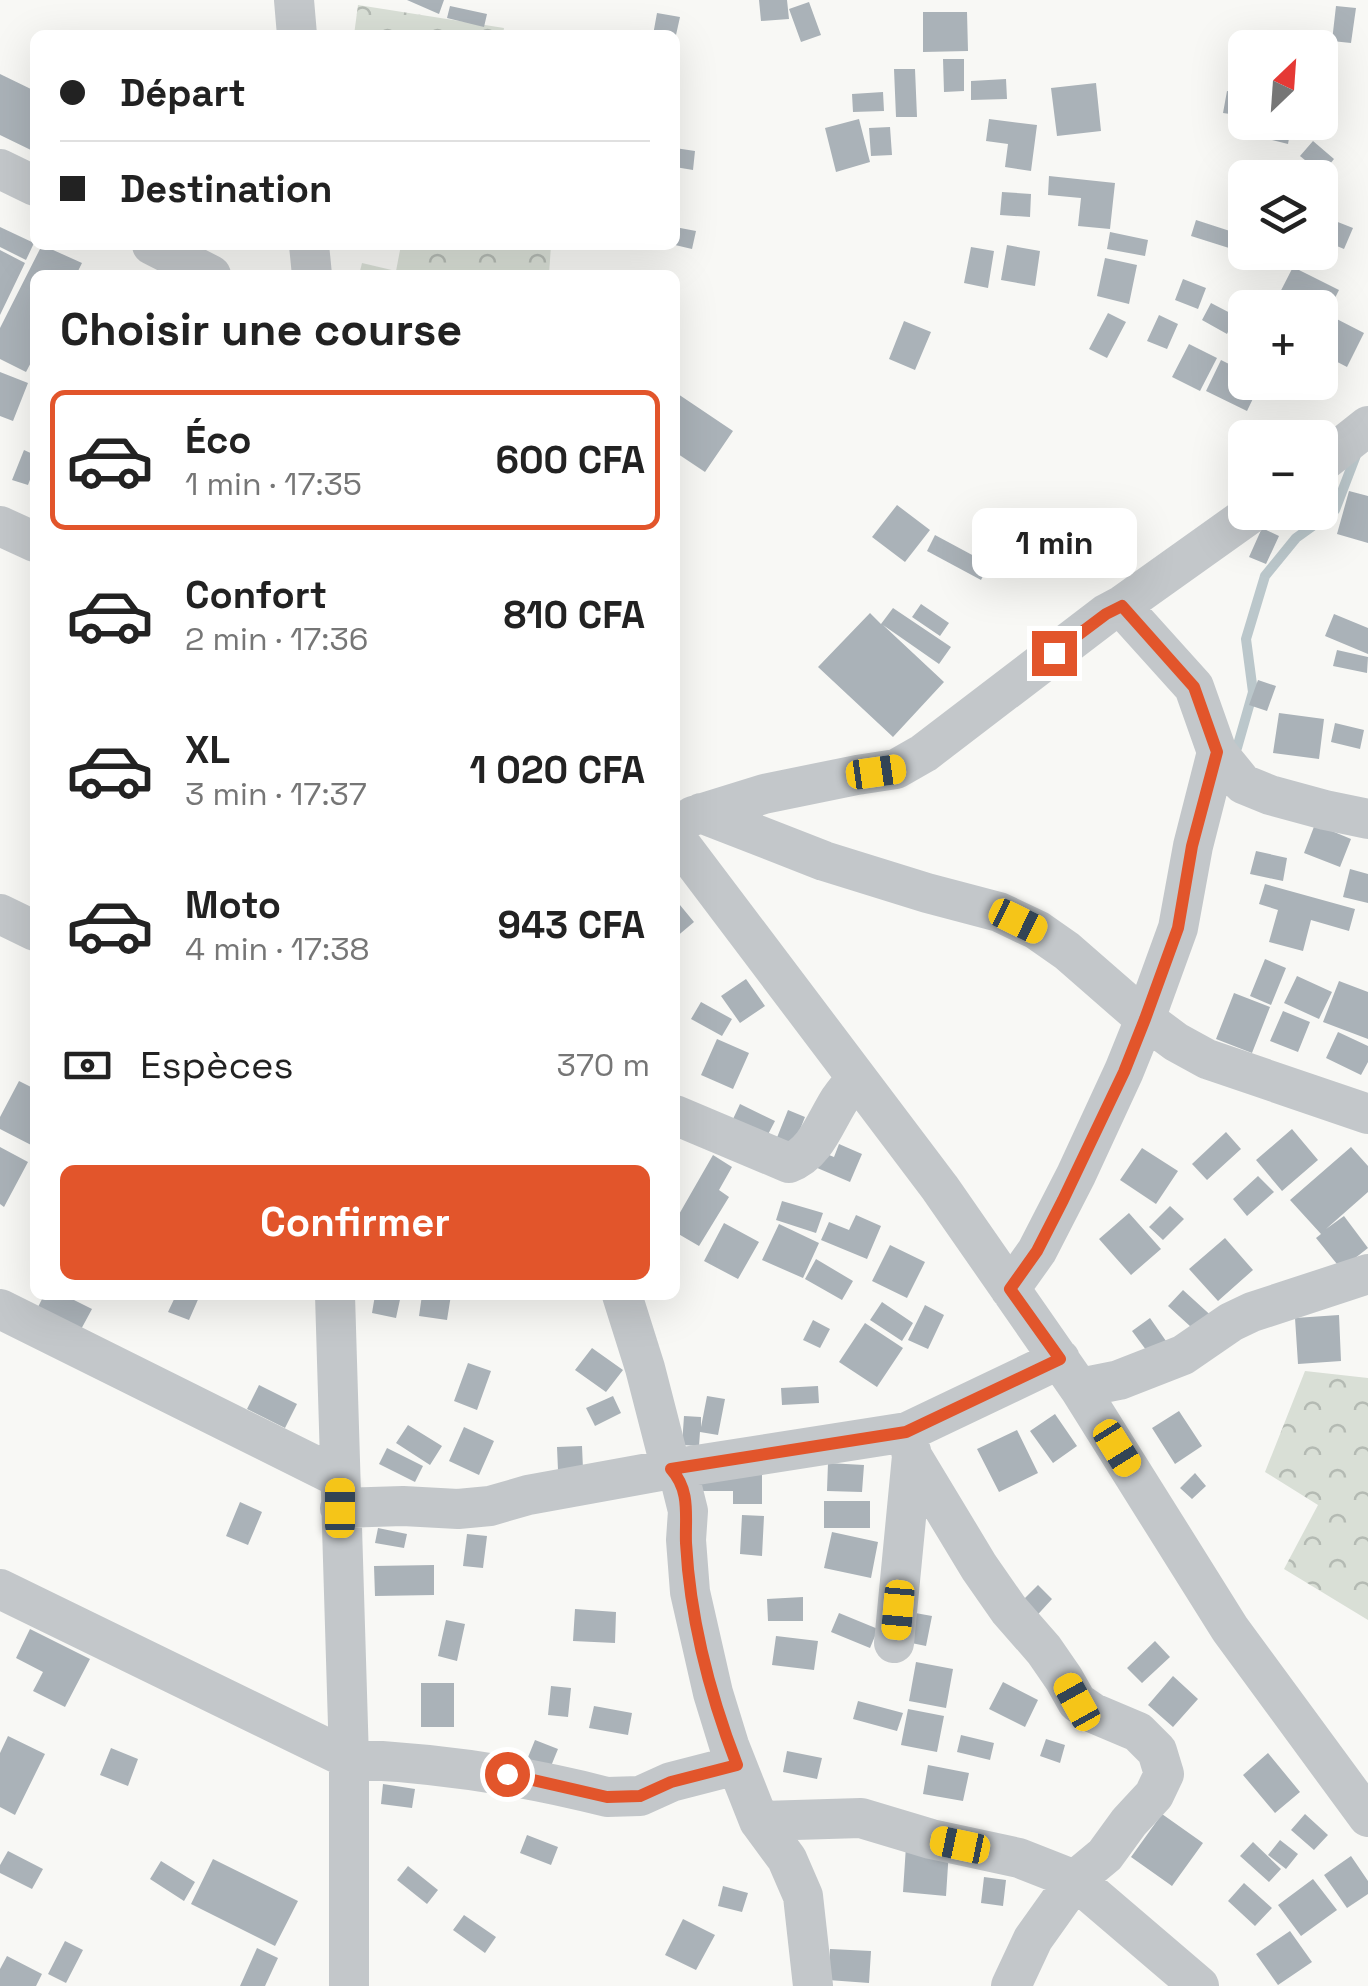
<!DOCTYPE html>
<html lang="fr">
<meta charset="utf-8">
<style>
body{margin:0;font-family:"Space Grotesk",sans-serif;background:#f6f6f6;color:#222;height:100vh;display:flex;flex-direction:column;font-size:38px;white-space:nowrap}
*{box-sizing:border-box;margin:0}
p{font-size:32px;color:#767676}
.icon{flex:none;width:55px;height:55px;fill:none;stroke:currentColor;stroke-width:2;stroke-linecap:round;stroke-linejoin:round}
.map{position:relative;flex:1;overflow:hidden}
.sheet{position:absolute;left:30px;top:270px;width:650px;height:1030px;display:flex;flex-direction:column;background:#fff;border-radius:15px;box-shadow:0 10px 40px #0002}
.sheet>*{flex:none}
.top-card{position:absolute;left:30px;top:30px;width:650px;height:220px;border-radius:15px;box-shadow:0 10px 40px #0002;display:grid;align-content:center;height:220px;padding:0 30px;background:#fff}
.needle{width:65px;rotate:25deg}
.tools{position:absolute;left:1228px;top:30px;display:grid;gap:20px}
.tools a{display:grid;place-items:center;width:110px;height:110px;border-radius:15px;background:#fff;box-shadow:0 10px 40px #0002;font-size:50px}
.end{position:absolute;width:45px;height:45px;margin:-22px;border:12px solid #e2552b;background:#fff;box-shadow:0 0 0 5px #fff}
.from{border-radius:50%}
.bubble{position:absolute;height:70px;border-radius:15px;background:#fff;box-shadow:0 10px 40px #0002;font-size:32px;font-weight:700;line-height:70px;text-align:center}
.car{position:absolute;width:30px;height:60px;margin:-30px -15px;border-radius:12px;box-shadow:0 0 8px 2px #0007;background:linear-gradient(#f5c518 24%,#345 0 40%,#f5c518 0 76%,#345 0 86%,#f5c518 0)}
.top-card b{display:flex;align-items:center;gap:35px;height:95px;font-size:38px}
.top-card b+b{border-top:2px solid #e0e0e0}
.top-card i{width:25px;height:25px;background:#222}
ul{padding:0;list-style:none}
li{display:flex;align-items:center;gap:30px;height:140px;margin:0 20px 15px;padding:0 10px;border:5px solid transparent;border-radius:15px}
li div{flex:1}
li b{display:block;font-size:38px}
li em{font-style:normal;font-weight:700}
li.on{border-color:#e2552b}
li>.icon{width:90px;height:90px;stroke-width:1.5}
h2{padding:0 30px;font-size:45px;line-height:120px}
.pay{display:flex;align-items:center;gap:25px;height:110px;padding:0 30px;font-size:38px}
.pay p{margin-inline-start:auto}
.button{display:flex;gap:20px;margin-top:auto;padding:20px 30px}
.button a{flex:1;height:115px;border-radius:15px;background:#e2552b;color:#fff;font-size:40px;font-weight:700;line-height:115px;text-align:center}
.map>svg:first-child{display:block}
</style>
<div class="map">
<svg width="1368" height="1986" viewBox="0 0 1368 1986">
<defs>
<pattern id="forest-crowns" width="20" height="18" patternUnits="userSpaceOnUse" patternTransform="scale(2.5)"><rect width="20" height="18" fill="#d9dfd6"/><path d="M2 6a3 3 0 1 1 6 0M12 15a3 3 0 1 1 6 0" fill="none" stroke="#b4bab3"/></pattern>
</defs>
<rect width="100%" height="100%" fill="#f8f8f5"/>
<path fill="url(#forest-crowns)" d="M358 5 504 28 503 35H354Z
M401 245H551L549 275H359L362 263 396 271Z
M1305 1371 1368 1378V1620L1284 1569 1318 1505 1265 1472Z"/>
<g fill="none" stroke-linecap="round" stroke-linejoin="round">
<path stroke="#bbc7cb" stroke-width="10" d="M1237 748 1253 692 1246 639 1265 576 1296 538 1335 510 1358 450"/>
</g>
<path fill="#aab2b8" d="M407 0H444L439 14Z
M759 0H787L789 19 761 21Z
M809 2 821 35 801 42 789 9Z
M450 6 487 14 484 27 447 18Z
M1336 6 1356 8 1351 43 1332 41Z
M923 12H967L968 51 923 52Z
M657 13 680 17 676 35H653Z
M943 59H964V91L944 92Z
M894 69H915L917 117H896Z
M0 74 35 91V152L0 135Z
M1006 79 1007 99 971 100V81Z
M1096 83 1101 131 1057 136 1051 88Z
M1227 91 1245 94 1244 116 1223 113Z
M883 92 884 111 853 112 852 94Z
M859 119 870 162 836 172 825 128Z
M989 119 1037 125 1031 171 1005 167 1008 144 986 141Z
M1271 122H1292L1288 144 1268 139Z
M890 127 892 155 871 156 869 128Z
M1313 141 1334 159 1322 174 1300 156Z
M675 148 695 151 693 170 675 167Z
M1049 176 1115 183 1110 229 1078 226 1081 198 1048 195Z
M1002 192 1031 194 1030 217 1000 215Z
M1320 215 1353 228 1344 249 1320 239Z
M1196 220 1233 232 1229 248 1191 236Z
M0 227 34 243 26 260 0 247Z
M675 227 696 231 692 249 675 245Z
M1110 232 1148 240 1145 256 1107 249Z
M42 245 82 263 76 275H35V355L26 372 0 359V328Z
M1007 245 1040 251 1035 286 1001 280Z
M971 247 994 251 988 288 964 283Z
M0 250 25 263 0 315Z
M1105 258 1137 265 1129 304 1097 296Z
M1293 267 1339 290 1327 314 1364 333 1347 367 1320 353V308H1272Z
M1183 279 1206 288 1198 309 1175 300Z
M1211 303 1236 316 1227 334 1202 320Z
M1108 313 1126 322 1107 358 1089 349Z
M1159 315 1178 324 1167 349 1147 341Z
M904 321 931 332 915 370 889 359Z
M1189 344 1217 358 1200 391 1172 377Z
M1221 360 1245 372V382H1261L1247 411 1206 391Z
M0 372 28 383 13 421 0 416Z
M675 392 733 431 705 472 675 452Z
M24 450 35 455V467L28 485 12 480Z
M1349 491 1368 496V543L1337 534Z
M897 505 930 530 905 562 872 537Z
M1262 528 1279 536 1266 564 1249 557Z
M935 535 989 564 981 580 927 551Z
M921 604 949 623 940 636 912 617Z
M893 608 951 647 939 664 883 625 944 682 893 737 818 667 870 613 881 624Z
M1334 614 1368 628V654L1325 636Z
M1337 650 1368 657 1367 673 1333 666Z
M1258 680 1276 686 1267 711 1249 705Z
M1279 713 1324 719 1319 759 1273 753Z
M1335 723 1364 730 1360 749 1331 742Z
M1315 824 1351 839 1340 867 1304 853Z
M1256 851 1287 858 1283 881 1250 874Z
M1350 869 1368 874V903L1343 897Z
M1265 884 1355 909 1349 931 1311 920 1303 951 1269 942 1278 910 1259 904Z
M675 899 694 922 675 938Z
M1265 959 1286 968 1271 1005 1250 996Z
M1297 976 1332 992 1319 1019 1284 1003Z
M746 979 765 1006 740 1023 721 996Z
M1339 981 1368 992V1039L1323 1022Z
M1234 993 1270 1007 1252 1053 1216 1039Z
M701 1002 732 1019 722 1036 691 1019Z
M1283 1011 1310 1022 1298 1052 1270 1041Z
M1338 1032 1368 1046V1062L1361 1075 1326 1058Z
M717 1039 749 1053 733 1089 701 1075Z
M19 1081 35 1089V1147L0 1129V1117Z
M740 1104 775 1121 761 1148 727 1132Z
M788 1110 805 1117 793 1147 776 1140Z
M1292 1129 1318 1160 1282 1191 1256 1160Z
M1226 1132 1241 1149 1207 1180 1192 1164Z
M839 1144 862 1154 850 1182 808 1164 814 1149 834 1157Z
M0 1147 28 1162 4 1207 0 1204Z
M1351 1147 1368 1166V1192L1326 1229 1344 1216 1368 1248 1341 1269 1316 1238 1321 1234 1290 1200Z
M1142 1148 1178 1171 1156 1204 1120 1180Z
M713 1155 732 1167 719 1190 729 1197 699 1246 675 1232V1214L678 1216Z
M1258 1176 1274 1192 1247 1216 1233 1199Z
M782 1201 823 1213 816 1233 776 1220Z
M1170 1206 1184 1219 1163 1240 1149 1227Z
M1129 1213 1161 1249 1131 1275 1099 1239Z
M856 1215 881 1226 867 1259 821 1240 829 1222 849 1230Z
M724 1223 759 1242 738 1279 704 1261Z
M779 1224 819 1243 803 1278 762 1260Z
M1225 1238 1253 1270 1218 1301 1189 1269Z
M890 1245 925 1262 907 1298 872 1281Z
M816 1259 853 1281 842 1300 805 1279Z
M1183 1290 1217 1321 1202 1337 1168 1306Z
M44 1295H64L92 1309 79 1333 36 1311Z
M176 1295H200L189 1320 168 1312Z
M375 1295H401L396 1318 372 1313Z
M422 1295H451L447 1320 419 1316Z
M882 1302 913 1323 902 1341 870 1320Z
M925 1305 944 1315 928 1349 908 1340Z
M1339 1315 1341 1361 1298 1364 1295 1318Z
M1150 1318 1166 1341 1149 1354 1132 1331Z
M813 1320 830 1329 820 1348 803 1340Z
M865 1323 903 1348 877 1387 839 1362Z
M592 1348 623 1370 606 1392 575 1370Z
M468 1363 491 1371 477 1410 454 1401Z
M259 1385 297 1404 285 1428 247 1409Z
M818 1386 819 1403 782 1405 781 1388Z
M613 1396 621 1413 595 1426 586 1408Z
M707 1396 725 1399 718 1435 700 1432 699 1446 682 1445 684 1416 701 1417V1427Z
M1179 1411 1202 1446 1175 1464 1152 1428Z
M1055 1414 1077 1446 1053 1463 1030 1431Z
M408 1425 442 1446 430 1465 396 1443Z
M464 1427 494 1441 479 1475 449 1461Z
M1017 1430 1038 1473 999 1492 977 1449Z
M582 1446 583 1469 558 1470 557 1447Z
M387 1448 423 1466 415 1482 379 1464Z
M828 1463 864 1465 862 1492 827 1491Z
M686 1467H762V1504H733V1491H686Z
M1195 1473 1206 1486 1192 1499 1180 1488Z
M824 1501H870V1528H824Z
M240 1502 262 1512 248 1545 226 1536Z
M742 1515 764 1516 762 1556 740 1554Z
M378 1528 407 1534 404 1548 375 1543Z
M832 1532 878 1542 871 1578 824 1568Z
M467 1534 487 1536 483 1568 463 1566Z
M434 1565V1595L375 1596 374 1566Z
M1038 1585 1052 1599 1031 1622 1016 1607Z
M803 1597V1621H768L767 1599Z
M575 1609 616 1612 615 1643 573 1641Z
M893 1609 932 1616 926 1646 887 1638Z
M839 1613 878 1629 870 1648 831 1632Z
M446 1620 465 1624 457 1661 438 1656Z
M30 1629 90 1659 65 1707 33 1691 43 1672 16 1658Z
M776 1636 818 1641 814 1670 772 1665Z
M1155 1641 1170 1657 1142 1683 1127 1668Z
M916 1662 953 1669 946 1708 909 1701Z
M1173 1676 1198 1699 1173 1727 1148 1705Z
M1003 1682 1038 1700 1025 1727 989 1709Z
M421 1683H454V1727H421Z
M551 1686 571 1688 568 1717 548 1715Z
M858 1701 903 1713 897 1731 853 1719Z
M594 1706 632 1713 628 1735 589 1728Z
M908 1709 944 1716 937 1752 901 1745Z
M961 1735 994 1743 990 1760 957 1752Z
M8 1736 45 1754 15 1815 0 1807V1753Z
M1046 1739 1065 1745 1060 1763 1040 1756Z
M535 1740 558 1749 547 1776 524 1767Z
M111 1748 138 1759 128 1786 100 1775Z
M787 1751 822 1758 817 1779 783 1772Z
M1268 1753 1300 1792 1275 1813 1243 1775Z
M928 1765 969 1773 963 1801 923 1794Z
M383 1784 415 1789 412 1808 381 1804Z
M1162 1814 1203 1843 1172 1886 1131 1857Z
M1305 1814 1328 1835 1314 1850 1291 1830Z
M527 1835 558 1847 551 1865 520 1853Z
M1280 1840 1298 1854 1286 1869 1268 1855Z
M1253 1842 1281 1869 1269 1882 1240 1856Z
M906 1846 949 1850 946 1896 903 1892Z
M8 1851 43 1869 32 1889 0 1873V1865Z
M1351 1856 1368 1881V1894L1347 1908 1324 1875Z
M213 1859 298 1901 275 1946 191 1904Z
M161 1861 195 1882 184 1901 150 1879Z
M408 1866 438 1890 427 1904 397 1880Z
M984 1877 1006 1880 1003 1906 981 1903Z
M1313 1879 1337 1910 1301 1936 1278 1905Z
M1244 1883 1272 1908 1255 1926 1228 1901Z
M723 1886 748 1893 742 1912 718 1906Z
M464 1915 496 1937 485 1953 453 1930Z
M683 1919 715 1935 696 1970 665 1955Z
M1290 1931 1312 1962 1278 1985 1256 1954Z
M65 1941 83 1950 66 1983 48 1974Z
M257 1948 278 1958 265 1986H240Z
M830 1949 871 1951 869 1983 828 1980Z
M7 1956 42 1974 36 1986H0V1969Z"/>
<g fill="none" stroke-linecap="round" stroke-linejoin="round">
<path stroke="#c3c7ca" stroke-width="40" d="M294 0 297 35
M0 169 35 186
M152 245 211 275
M309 245 312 275
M1320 464 1368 426
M0 526 35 542
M1121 606 1194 687 1217 752 1243 784 1270 795 1325 810 1368 819
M701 813 824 861 927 893 999 912 1037 930 1067 951 1145 1019 1176 1042 1207 1059 1368 1114
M693 816 764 794 857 775 896 769 924 753 1106 614 1121 606 1253 512
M675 837 940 1188 1079 1388 1230 1629 1368 1817
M0 914 35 931
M675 1115 789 1163C816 1153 825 1122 840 1099 845 1092 850 1086 856 1079
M1010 1289 1037 1251 1076 1175 1124 1071 1145 1019 1178 928 1193 846 1217 752
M335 1295 349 1759V1986
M622 1295 645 1368 671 1469 680 1479 688 1511 686 1540 690 1592 713 1693 729 1745 759 1821 787 1859 803 1896 813 1986
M0 1309 340 1478
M1079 1388 1119 1380 1183 1355 1231 1322 1252 1312 1368 1274
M912 1456 979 1567 1009 1610 1044 1650 1064 1679 1077 1702 1093 1713 1138 1732 1157 1751 1164 1774 1154 1795 1129 1822 1105 1855 1075 1880 1033 1939 1011 1986
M340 1508 403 1506 458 1509 490 1506 528 1495 671 1469 907 1432 1060 1359
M0 1589 349 1759C437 1763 522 1775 607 1797L640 1796 671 1782 737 1765
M894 1643 912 1456 911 1451
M759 1821 861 1818 931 1839 1019 1858 1075 1880 1199 1986"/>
</g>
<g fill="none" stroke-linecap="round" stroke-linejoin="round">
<path stroke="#e2552b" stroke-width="12" d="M507 1774 607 1797 640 1796 671 1782 737 1765C710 1695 690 1618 686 1543 685 1516 691 1491 671 1469L906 1432 1060 1359 1010 1289 1037 1251 1063 1200 1124 1072 1145 1019 1178 928 1192 846 1217 752 1194 687 1122 606 1106 614 1054 653"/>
</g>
</svg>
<div class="tools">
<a><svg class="needle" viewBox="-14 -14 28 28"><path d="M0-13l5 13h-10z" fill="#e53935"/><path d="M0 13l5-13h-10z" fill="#767676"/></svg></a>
<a><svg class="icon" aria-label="layers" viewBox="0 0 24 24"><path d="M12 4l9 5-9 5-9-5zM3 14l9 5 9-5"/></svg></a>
<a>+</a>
<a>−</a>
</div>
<i class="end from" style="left:507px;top:1774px"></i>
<i class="end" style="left:1054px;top:653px"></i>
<div class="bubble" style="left:972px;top:508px;width:165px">1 min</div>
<i class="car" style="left:876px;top:772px;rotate:82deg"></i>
<i class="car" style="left:1018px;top:921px;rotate:116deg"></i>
<i class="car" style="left:1117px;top:1448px;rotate:148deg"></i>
<i class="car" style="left:340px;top:1508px;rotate:0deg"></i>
<i class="car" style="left:898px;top:1610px;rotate:185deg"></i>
<i class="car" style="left:1077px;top:1702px;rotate:331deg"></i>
<i class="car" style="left:960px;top:1845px;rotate:282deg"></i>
<div class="top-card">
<b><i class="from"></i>Départ</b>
<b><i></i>Destination</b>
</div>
<section class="sheet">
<h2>Choisir une course</h2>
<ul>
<li class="on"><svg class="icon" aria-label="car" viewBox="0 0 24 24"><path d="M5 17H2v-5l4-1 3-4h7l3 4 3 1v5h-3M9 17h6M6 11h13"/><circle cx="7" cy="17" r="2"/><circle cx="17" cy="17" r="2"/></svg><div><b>Éco</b><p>1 min · 17:35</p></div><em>600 CFA</em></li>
<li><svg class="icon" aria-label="car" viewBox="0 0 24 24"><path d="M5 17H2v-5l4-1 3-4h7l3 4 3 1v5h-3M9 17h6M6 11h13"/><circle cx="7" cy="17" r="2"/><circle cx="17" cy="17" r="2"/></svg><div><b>Confort</b><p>2 min · 17:36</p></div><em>810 CFA</em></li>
<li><svg class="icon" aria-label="car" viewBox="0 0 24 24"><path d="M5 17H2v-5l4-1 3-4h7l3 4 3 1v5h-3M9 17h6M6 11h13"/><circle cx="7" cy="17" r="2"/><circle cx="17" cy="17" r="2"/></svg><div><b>XL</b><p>3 min · 17:37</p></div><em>1 020 CFA</em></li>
<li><svg class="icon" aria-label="car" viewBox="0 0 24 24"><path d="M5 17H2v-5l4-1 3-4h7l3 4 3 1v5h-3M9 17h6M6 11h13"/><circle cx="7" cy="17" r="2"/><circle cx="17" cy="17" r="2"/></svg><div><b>Moto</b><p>4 min · 17:38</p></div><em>943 CFA</em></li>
</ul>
<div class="pay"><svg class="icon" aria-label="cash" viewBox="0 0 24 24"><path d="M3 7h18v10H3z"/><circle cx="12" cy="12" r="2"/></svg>Espèces<p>370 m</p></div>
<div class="button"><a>Confirmer</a></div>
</section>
</div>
